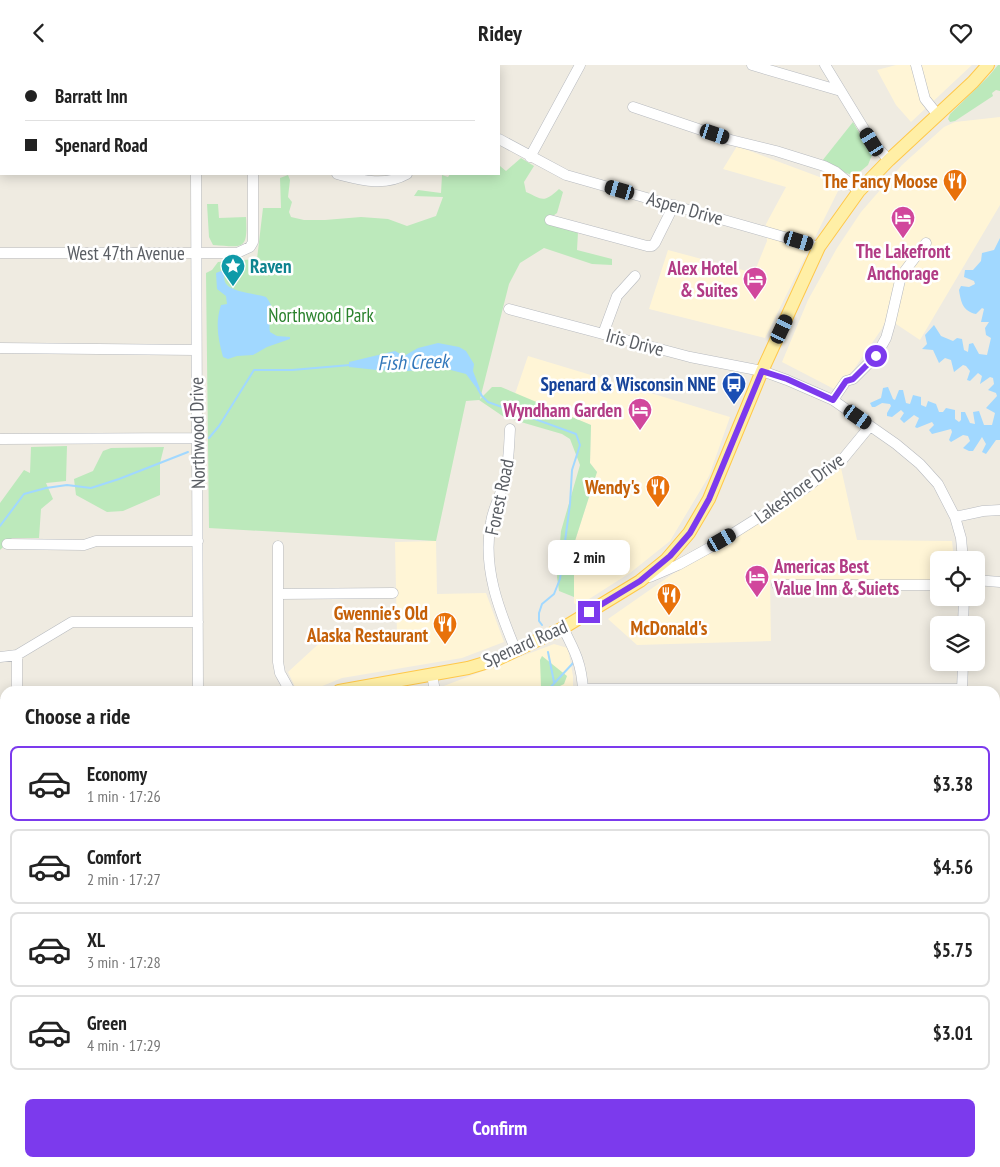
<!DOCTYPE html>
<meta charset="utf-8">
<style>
body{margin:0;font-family:"PT Sans Narrow",sans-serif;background:#f6f6f6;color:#222;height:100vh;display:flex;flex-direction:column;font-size:19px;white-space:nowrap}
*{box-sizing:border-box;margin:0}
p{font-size:16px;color:#767676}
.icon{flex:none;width:28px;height:28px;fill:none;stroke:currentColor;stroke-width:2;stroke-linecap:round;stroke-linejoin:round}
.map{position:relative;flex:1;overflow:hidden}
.side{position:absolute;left:0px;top:621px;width:1000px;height:481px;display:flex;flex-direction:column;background:#fff;border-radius:15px 15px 0 0;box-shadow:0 2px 12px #0003}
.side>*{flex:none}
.hud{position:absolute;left:0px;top:0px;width:500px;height:110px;box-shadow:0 2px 12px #0003;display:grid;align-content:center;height:110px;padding:0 25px;background:#fff}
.controls{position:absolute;left:930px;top:486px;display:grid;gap:10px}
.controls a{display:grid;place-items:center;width:55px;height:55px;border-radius:8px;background:#fff;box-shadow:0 2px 12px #0003;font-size:25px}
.end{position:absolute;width:22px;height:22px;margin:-11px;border:6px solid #7c3aed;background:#fff;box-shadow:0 0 0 2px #fff}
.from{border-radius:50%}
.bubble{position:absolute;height:35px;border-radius:8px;background:#fff;box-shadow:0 2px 12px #0003;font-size:16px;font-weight:700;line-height:35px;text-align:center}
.car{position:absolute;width:15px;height:30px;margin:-15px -8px;border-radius:6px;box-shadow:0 0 4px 1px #0007;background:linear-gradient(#222 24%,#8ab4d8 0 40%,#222 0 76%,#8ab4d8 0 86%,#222 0)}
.hud b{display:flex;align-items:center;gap:18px;height:48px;font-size:19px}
.hud b+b{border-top:1px solid #e0e0e0}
.hud i{width:12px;height:12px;background:#222}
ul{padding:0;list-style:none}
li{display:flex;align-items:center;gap:15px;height:75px;margin:0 10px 8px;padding:0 15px;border:2px solid #e0e0e0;border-radius:8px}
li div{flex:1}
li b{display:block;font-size:19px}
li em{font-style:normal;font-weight:700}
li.on{border-color:#7c3aed}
li>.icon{width:45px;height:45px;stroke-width:1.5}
h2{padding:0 25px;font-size:22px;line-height:60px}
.cta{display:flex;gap:10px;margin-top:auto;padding:10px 25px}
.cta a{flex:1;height:58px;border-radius:8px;background:#7c3aed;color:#fff;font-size:20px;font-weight:700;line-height:58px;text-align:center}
header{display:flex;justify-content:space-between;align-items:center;height:65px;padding:0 25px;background:#fff;font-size:22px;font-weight:700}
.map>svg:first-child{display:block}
</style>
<header><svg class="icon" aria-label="back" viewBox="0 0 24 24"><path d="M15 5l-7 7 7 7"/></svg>Ridey<svg class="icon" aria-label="heart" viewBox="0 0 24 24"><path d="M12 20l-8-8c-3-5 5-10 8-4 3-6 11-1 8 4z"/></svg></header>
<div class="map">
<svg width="1000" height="1102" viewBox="0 0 1000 1102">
<rect width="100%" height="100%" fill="#efebe1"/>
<path fill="#fff5d6" d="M896 0H972L911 57 896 40 877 5Z
M1000 52V140L920 275 887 253 881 265 852 307 836 325 782 297 808 235 837 183 861 147 902 100 944 62 955 57Z
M737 81 841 120 765 273 649 244 668 185 754 208 767 176 766 159 786 122 723 104Z
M528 291 730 352 709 411 670 476 630 508 578 541 574 538V479L597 407 590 398 591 360 515 329Z
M841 403 857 475 952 476 954 495H939V515H770L771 576 637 580 608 554 674 508 763 456Z
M436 476 437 529 486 528 504 577 462 593 342 613 310 626H297L288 607 325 573 397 571 395 477Z
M554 579 568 583 573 611V626H441V622Z
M0 1065 5 1066V1098H24V1102H0Z"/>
<path fill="#bce9bb" d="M998 0H1000V26L996 25 992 28 993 31 955 56 950 57 948 54 950 49 988 12Z
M853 57 872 90 868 100 855 111 843 107 822 96Z
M521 93 534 101 524 117 526 127C542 134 543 139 559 124L563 127 557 148 546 156 578 167 577 185 612 194V200L592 199 544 183 520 198 509 219 480 334 492 322H501L591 360 590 398 597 407 574 479V532L559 526 557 512 561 466 580 400 570 374 562 369 504 352 479 335 466 336 436 476 209 463 206 208 212 205 218 197 257 194 263 143H281L280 113 288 110 290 115 288 132 292 137 289 147 291 152 304 155H325L361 152 388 154 407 161 436 151 443 132 414 131 418 125 441 128 442 110 448 112 450 109H499L500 101 506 106Z
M207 139H218L219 153 246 152C248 186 243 182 213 180L209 172Z
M67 381 66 416 46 418 53 434 41 444 39 473H12L0 485V438L24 405 30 408 31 382Z
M164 382 160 398V430L123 446 107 447 76 430 74 414 93 406 103 386 111 383Z
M542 591 567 611 564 619 558 622 553 626H536L541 622 540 595Z
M26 1098H192V1102H26Z
M472 1098H578V1102H467Z"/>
<path fill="#a1d8ff" d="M1000 173V375H996L986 389 982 387 986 379 982 372 973 386H969L963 383 970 376 968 371 963 370 951 377 949 375 952 367 951 364 932 369 929 365 934 360 932 357 917 363 915 362 919 353 914 350 904 358 900 354 904 348 901 345 892 352 887 351V348L891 341 890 339 882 338 875 342H872L870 338 881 333 883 323 888 322 893 334 895 335 899 325H903L906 338 910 339 913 330 921 332V340L926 342 928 336 936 339 939 347H943L946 343 955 345V354L959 357 961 355V347H965L970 358 975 359 973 347 979 346 984 360H992L995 348 986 343 997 331 996 328 988 325 994 319 993 313 990 312 980 319 982 311 978 308 970 316 967 315 970 306 966 301 963 300 954 307 951 295 945 293 939 298 933 285 922 284 927 279 925 270 934 260 941 271 953 276 957 273 962 274 964 285 968 287 969 279 973 278 979 289 987 290 991 273 986 270 985 263 989 257H981L984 244 982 243 976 249C963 246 961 238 959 225L961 221 969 222 975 219 974 216 964 212 965 205H973L981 196 982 188 994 185Z
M221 206 224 208C224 212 224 217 227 220 233 227 257 229 266 232 278 246 267 253 270 267L277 271 290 272V274L267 282 253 290 237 291 228 294 223 292C218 274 215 258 221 240L227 239 226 231 217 224 216 208Z
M438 278 459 282 466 286 474 299 473 306 480 324 478 325 466 309 443 303 407 306 377 305 349 302V297L395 286 404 291 418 283Z"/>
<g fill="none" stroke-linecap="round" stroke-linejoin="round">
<path stroke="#a1d8ff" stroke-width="2" d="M478 324 482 331 488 337 576 369 580 380 572 405 570 439 560 514 554 529 542 539 539 548V556L542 560
M209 373 219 361 254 305H292L350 300
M0 461 24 429 46 423 67 420 91 423 119 414 188 387
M548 587 554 617
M547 626 574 597
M502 1098 504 1102"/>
<defs>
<path id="minor" d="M195 0V1
M368 0 370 1
M752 0 841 26
M825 0 872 77 889 95
M916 0 925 34 937 49
M476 1 477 0
M633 42 731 75 776 86 824 101 836 107 859 126
M499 74 566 110 819 182
M530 92 580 0
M0 93H1
M196 109 198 626
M337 109C361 115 384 122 407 109
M550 155 647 181H652L655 178 674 140
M0 188H237L250 182 253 177V109
M509 244 690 292 762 306 787 315 833 335 896 379 920 399 938 419 955 452 961 473 963 495
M603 269 617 231 635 211
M0 283 196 285
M833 335 846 316 853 314 876 291 886 273 890 259 901 211 926 178
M510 364C509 381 509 400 504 417 501 430 493 443 491 457 482 502 499 545 516 586
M0 374 196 373
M955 452 983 446 1000 445
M7 479 84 480 96 476H198
M278 481V597L280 608 290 626
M650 512 678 500 718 478 807 422 842 395 870 361
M976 515 1000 517
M777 520H939
M278 529 393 528
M963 560 964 532
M563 563C575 586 582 600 583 626
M17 590V626
M0 592 17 590 72 557H198
M432 610 435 626
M583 624H962
M962 626 963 598
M0 639H5
M995 706H1000
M0 721H5
M0 801 5 802
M995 860H1000
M0 883H5
M0 974 5 977
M995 1097H1000
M366 1098 384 1102
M827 1098V1102
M306 1102V1098
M434 1102V1098
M583 1102V1098
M963 1102V1098"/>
<path id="major" d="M339 626 468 603 498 594 563 563 640 516 666 495 689 468 709 434 762 306 819 182 859 126 889 95 973 17 988 0
M0 917 5 912
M0 932 5 928"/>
</defs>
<use href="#minor" stroke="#b7babf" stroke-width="11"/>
<use href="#major" stroke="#ffc84a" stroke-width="14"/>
<use href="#minor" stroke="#fff" stroke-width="10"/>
<use href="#major" stroke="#ffefa6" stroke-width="12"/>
</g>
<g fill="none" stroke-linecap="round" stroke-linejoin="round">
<path stroke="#7c3aed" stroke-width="6" d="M589 547 640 516 670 491 690 468 709 434 762 306 787 314 833 335 846 316 853 314 876 291"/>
</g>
<defs>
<symbol id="restaurant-pin" viewBox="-11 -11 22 30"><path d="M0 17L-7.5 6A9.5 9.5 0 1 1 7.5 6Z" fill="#e8710a" stroke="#fff"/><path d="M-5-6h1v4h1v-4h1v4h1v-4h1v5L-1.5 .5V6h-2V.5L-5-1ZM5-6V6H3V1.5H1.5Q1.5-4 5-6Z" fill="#fff"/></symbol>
<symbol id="hotel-pin" viewBox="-11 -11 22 30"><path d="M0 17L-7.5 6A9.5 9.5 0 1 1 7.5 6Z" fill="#d1479c" stroke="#fff"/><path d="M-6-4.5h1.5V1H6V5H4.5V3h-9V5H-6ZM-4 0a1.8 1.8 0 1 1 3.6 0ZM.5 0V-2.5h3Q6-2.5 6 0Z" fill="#fff"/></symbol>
<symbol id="sight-pin" viewBox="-11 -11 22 30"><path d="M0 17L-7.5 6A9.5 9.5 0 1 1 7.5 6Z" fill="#0f9aa8" stroke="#fff"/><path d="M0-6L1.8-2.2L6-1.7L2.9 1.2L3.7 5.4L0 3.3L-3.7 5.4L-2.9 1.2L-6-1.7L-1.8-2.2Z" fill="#fff"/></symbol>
<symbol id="bus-pin" viewBox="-11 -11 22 30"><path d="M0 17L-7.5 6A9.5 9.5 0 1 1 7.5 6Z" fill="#1a4fb4" stroke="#fff"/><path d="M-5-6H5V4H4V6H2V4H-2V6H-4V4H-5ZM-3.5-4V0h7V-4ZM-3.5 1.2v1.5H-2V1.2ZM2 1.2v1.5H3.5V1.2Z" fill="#fff"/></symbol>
</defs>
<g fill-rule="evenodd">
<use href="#restaurant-pin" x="941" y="102" width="28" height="38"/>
<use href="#hotel-pin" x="889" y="139" width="28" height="38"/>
<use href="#sight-pin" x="219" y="187" width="28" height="38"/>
<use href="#hotel-pin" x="741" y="200" width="28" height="38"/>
<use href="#bus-pin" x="720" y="305" width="28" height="38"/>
<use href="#hotel-pin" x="626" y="331" width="28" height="38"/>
<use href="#restaurant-pin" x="644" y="408" width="28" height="38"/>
<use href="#hotel-pin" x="743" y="498" width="28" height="38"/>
<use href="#restaurant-pin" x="655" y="516" width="28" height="38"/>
<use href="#restaurant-pin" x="431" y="545" width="28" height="38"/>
</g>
<g text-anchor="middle" stroke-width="5" stroke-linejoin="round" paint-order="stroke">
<g font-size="19" font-weight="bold" fill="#c56008" stroke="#fff" text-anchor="end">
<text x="938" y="123">The Fancy Moose</text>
<text x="640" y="429">Wendy's</text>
<text x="428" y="555">Gwennie's Old<tspan x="428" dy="22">Alaska Restaurant</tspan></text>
<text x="669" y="570" text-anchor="middle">McDonald's</text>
</g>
<g font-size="19" fill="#5a5e64" stroke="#fff">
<text transform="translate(685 143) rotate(16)" y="7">Aspen Drive</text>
<text x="126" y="195">West 47th Avenue</text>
<text transform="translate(635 277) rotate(15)" y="7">Iris Drive</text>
<text transform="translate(197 368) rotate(-91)" y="7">Northwood Drive</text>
<text transform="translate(799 423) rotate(-36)" y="7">Lakeshore Drive</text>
<text transform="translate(499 432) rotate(-78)" y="7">Forest Road</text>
<text transform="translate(525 578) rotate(-24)" y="7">Spenard Road</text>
</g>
<g font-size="19" font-weight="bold" fill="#b23c85" stroke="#fff" text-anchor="end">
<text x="903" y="193" text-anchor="middle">The Lakefront<tspan x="903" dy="22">Anchorage</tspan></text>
<text x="738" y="210">Alex Hotel<tspan x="738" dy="22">&amp; Suites</tspan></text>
<text x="622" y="352">Wyndham Garden</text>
<text x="774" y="508" text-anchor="start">Americas Best<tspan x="774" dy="22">Value Inn &amp; Suiets</tspan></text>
</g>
<g font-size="19" font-weight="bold" fill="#0d838f" stroke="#fff" text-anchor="start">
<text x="250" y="208">Raven</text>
</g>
<g font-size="19" fill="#2b822d" stroke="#fff">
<text x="321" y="257">Northwood Park</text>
</g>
<g font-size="19" font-weight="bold" fill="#164399" stroke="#fff" text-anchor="end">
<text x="716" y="326">Spenard &amp; Wisconsin NNE</text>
</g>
<g font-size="20" font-style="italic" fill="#3378bb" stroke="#fff">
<text transform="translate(413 297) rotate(-2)" y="7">Fish Creek</text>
</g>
</g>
</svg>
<div class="controls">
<a><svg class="icon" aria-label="locate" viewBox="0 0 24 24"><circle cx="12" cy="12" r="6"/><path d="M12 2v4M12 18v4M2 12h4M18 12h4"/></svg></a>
<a><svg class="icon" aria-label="layers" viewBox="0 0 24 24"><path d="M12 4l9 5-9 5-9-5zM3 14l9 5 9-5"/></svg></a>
</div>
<i class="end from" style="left:876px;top:291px"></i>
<i class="end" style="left:589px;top:547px"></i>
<div class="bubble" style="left:548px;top:475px;width:82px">2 min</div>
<i class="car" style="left:715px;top:69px;rotate:108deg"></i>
<i class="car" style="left:872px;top:77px;rotate:328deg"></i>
<i class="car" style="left:620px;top:125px;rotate:286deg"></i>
<i class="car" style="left:799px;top:176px;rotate:107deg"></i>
<i class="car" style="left:782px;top:264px;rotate:25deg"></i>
<i class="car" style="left:858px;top:352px;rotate:125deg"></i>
<i class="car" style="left:722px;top:475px;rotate:60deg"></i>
<div class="hud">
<b><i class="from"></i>Barratt Inn</b>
<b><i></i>Spenard Road</b>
</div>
<section class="side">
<h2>Choose a ride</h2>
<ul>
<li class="on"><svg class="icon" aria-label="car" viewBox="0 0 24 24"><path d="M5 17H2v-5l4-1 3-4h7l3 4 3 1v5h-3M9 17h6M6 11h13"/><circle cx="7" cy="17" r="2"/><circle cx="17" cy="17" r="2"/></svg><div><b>Economy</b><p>1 min · 17:26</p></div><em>$3.38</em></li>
<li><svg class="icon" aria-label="car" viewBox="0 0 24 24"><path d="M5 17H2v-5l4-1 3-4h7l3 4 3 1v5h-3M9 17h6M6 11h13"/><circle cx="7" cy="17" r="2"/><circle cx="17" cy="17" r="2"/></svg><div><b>Comfort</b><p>2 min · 17:27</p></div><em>$4.56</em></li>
<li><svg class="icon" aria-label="car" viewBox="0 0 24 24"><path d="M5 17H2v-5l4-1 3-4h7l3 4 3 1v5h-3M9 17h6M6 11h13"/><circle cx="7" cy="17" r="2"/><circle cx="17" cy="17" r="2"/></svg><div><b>XL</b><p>3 min · 17:28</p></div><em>$5.75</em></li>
<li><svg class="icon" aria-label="car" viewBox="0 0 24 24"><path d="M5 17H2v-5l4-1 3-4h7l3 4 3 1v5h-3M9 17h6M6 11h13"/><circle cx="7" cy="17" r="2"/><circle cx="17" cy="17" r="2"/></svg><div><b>Green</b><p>4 min · 17:29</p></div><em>$3.01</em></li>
</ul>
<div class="cta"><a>Confirm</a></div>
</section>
</div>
